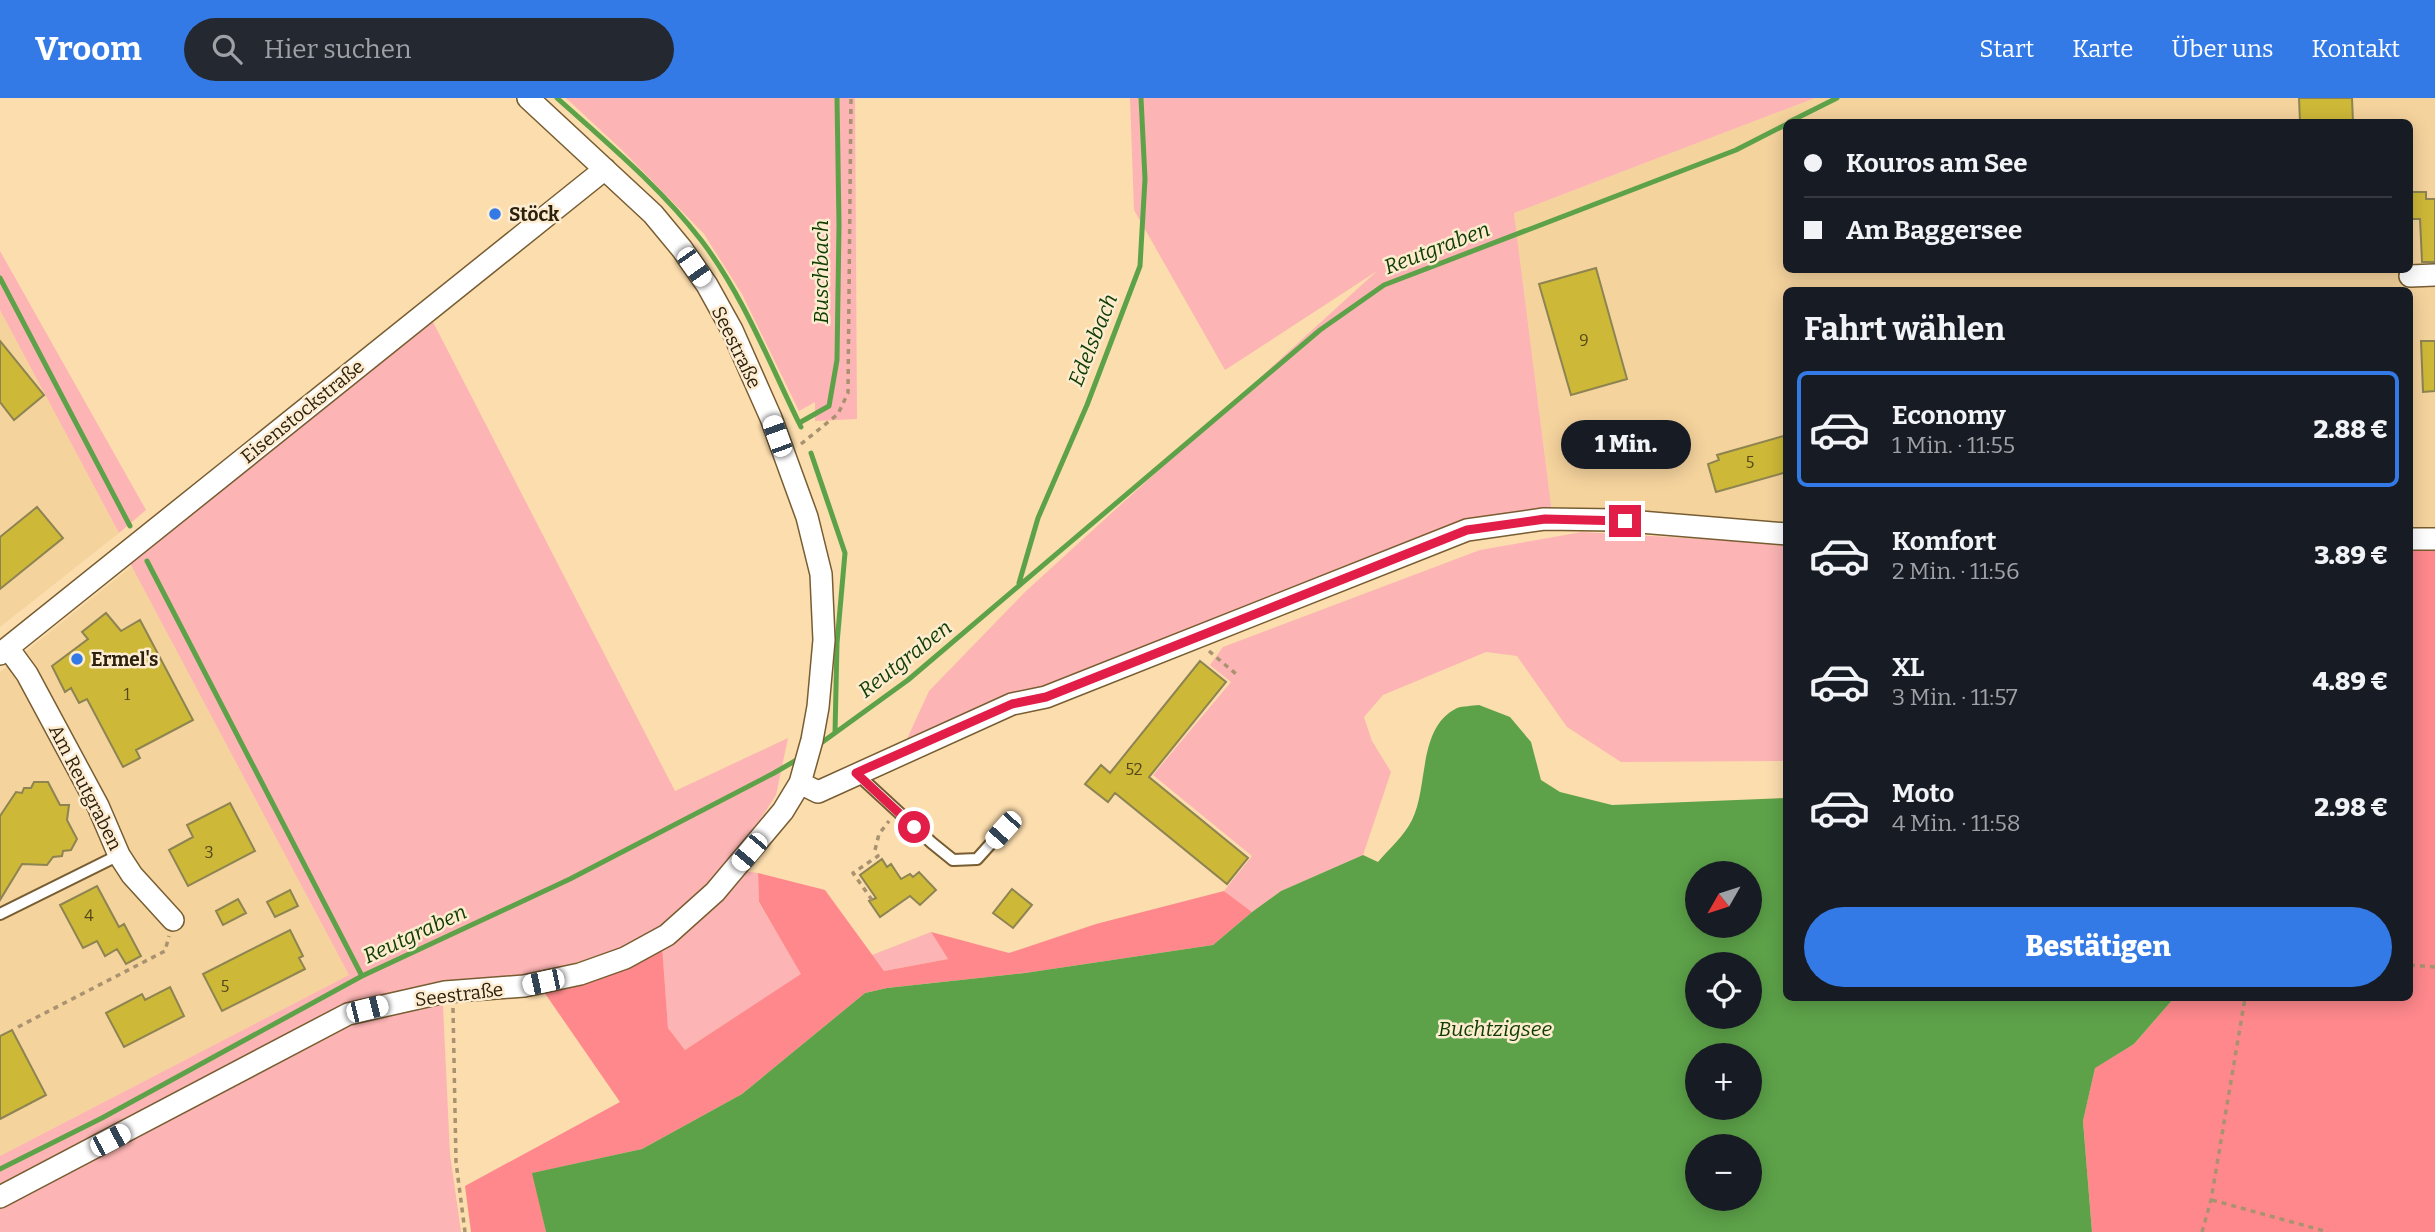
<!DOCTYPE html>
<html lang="de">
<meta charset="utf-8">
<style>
body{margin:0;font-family:Bitter,serif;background:#242831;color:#f1f3f6;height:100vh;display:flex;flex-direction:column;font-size:26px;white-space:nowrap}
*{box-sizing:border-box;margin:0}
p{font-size:23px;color:#9ea1a6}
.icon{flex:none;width:38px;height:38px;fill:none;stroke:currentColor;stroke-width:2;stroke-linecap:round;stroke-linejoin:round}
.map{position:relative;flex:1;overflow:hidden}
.details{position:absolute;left:1783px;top:189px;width:630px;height:714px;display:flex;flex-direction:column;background:#171b24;border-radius:10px;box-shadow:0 4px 18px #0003}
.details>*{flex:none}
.banner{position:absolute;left:1783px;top:21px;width:630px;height:154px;border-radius:10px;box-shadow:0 4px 18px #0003;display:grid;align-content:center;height:154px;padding:0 21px;background:#171b24}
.needle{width:46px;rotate:231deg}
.buttons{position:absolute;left:1685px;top:763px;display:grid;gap:14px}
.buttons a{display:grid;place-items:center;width:77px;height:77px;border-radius:50%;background:#171b24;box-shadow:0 4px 18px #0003;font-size:35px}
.end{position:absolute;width:32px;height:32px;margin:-16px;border:9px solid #e11d48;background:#fff;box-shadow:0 0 0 4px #fff}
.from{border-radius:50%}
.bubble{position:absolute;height:49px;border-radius:24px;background:#171b24;box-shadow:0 4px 18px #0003;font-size:23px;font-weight:800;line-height:49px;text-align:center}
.car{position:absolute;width:21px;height:42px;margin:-21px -10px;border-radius:9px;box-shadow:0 0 5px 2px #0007;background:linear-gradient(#fff 24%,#345 0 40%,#fff 0 76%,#345 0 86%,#fff 0)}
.banner b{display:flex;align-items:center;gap:24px;height:66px;font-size:26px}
.banner b+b{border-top:2px solid #363941}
.banner i{width:18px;height:18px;background:#f1f3f6}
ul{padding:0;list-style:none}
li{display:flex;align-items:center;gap:21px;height:116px;margin:0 14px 10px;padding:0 7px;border:4px solid transparent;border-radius:10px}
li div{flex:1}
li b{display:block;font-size:26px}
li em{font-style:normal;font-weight:800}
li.current{border-color:#337ae7}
li>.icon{width:63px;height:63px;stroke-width:1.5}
h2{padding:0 21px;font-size:32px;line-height:84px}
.button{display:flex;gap:14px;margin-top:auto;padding:14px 21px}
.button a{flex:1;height:80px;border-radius:42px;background:#337ae7;color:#fff;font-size:28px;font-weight:800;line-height:80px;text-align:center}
header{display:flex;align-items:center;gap:42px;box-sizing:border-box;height:98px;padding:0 35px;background:#337ae7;color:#fff}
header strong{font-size:33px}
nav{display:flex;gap:38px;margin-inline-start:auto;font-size:24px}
.search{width:490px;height:63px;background:#242831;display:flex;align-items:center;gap:18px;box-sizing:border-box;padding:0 24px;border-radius:38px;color:#9ea1a6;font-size:26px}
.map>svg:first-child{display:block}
</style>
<header>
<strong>Vroom</strong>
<div class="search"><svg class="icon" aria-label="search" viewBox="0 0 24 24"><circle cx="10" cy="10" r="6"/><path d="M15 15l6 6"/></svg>Hier suchen</div>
<nav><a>Start</a><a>Karte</a><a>Über uns</a><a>Kontakt</a></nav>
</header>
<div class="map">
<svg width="2435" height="1134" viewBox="0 0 2435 1134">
<rect width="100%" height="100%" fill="#fbddae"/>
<path fill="#f5d39d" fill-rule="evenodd" d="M1815 0H2435V432H2410V192H1787V425L1552 415 1514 115ZM1787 24H2410V172H1787Z
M0 212 119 435 0 529Z
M132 468 349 877 0 1058V574Z"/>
<path fill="#fcb4b4" d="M566 0H855L857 321 815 323V304L799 313 742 196 704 136 623 53Z
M1130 0H1815L1514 115 1552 415 1473 424 906 643 929 593 1025 494 1377 173 1225 272 1134 112Z
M0 153 146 412 119 435 0 212Z
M433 224 675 693 788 640 776 697 755 730 715 780 670 823 629 848 526 880 442 887 450 1056 461 1134H0V1058L349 877 130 465Z
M1582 434 1787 446V663L1621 664 1567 629 1517 558 1486 554 1383 597 1364 619 1372 643 1391 674 1363 757 1281 793 1252 814 1224 793 1252 758 1153 677 1231 584 1210 567 1223 549 1480 452Z
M743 773 758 775 759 805 802 876 685 952 668 930 662 847Z
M931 834 948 861 884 873 872 857Z"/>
<path fill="#fe888c" d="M2410 450H2435V1134H2092L2083 1023 2095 969 2134 946 2174 900H2410Z
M758 775 825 792 884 873 948 861 931 834 1009 855 1096 826 1224 793 1252 814 1213 847 1025 875 887 890 865 895 742 996 642 1051 533 1075 546 1134H471L465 1088 620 1004 544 894 621 873 662 847 668 930 685 952 801 876 759 804Z"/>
<path fill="#5da249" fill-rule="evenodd" d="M1479 607 1510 619 1531 644 1541 682 1560 694 1612 707 1787 700V900H2174L2134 946 2095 970 2083 1023 2092 1134H546L532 1075 642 1051 742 996 865 895 887 890 1025 875 1213 847 1252 814 1281 793 1363 757 1378 764C1389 751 1405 737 1412 722 1429 688 1417 630 1457 610 1463 608 1472 608 1479 607ZM1698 775H1750V828H1698ZM1698 866H1750V919H1698ZM1698 957H1750V1010H1698ZM1698 1048H1750V1101H1698Z"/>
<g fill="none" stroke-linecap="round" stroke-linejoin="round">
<path stroke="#5da249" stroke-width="5" d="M557 0C607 45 660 89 701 142 743 197 769 264 799 325
M1789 24 1837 0
M0 180 130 428
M801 329 799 325 829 308 837 262 839 127 837 0
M811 355 845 455 837 545 835 635
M147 463 362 878
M1019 485 1038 420 1087 307 1140 168 1145 81 1141 0
M817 648 908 582 1320 232 1384 187 1736 52 1787 26
M0 1071 102 1020 362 878 570 781 774 675 800 660"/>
</g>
<path fill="#ceb838" stroke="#8d8452" stroke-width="2" d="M2299 0H2352L2353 24H2300Z
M2410 94H2426V101H2435V164H2422L2420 121H2410Z
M1596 170 1627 281 1571 297 1539 186Z
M0 243 44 297 14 322 0 304Z
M2421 243H2435V293L2423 294Z
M1787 337V374L1716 394 1708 366 1719 362 1717 357Z
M37 409 63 440 0 491V439Z
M106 515 121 533 140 522 193 622 136 652 140 660 123 669 87 601 79 605 71 590 65 594 52 568 88 541 82 534Z
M1200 563 1226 584 1149 679 1248 760 1227 786 1115 695 1108 704 1085 686 1101 667 1110 675Z
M34 684H48L60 707H69L67 722 77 741 71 752 63 753 62 758 53 759 47 767 22 766 0 802V718L16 694 22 695 24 690H31Z
M230 705 255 753 188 788 169 752 193 739 187 727Z
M882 761 887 769 891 766 901 781 910 776 913 779 919 774 936 792 920 807 910 798 880 819 869 803 876 800 860 777Z
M97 788 119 829 124 826 141 858 126 866 117 851 105 858 97 843 83 850 60 807Z
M1012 791 1032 807 1013 830 993 815Z
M290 792 298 808 275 819 267 804Z
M238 801 246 815 223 827 216 813Z
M290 832 303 858 299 860 305 871 222 913 203 876Z
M170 889 184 918 124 949 106 915 142 896 145 902Z
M12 932 46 997 0 1021V938Z"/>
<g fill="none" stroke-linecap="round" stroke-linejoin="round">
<defs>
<path id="service" d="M856 675 932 745 953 762 977 761 1003 732
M0 816 119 757"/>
<path id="minor" d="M2410 178 2435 177
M2410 441H2435
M8 550 27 576 98 708 119 757 132 777 173 822
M0 556 605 71
M800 685 818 694 1012 606 1046 599 1467 432 1544 421 1616 422 1787 436
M0 1099 348 916 445 894 524 888 580 876 625 860 667 837 715 794 783 713 800 685 812 642 818 609 824 542 821 476 807 419 771 320 732 232 707 187 682 151 653 116 528 0"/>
</defs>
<use href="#service" stroke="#775d31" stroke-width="14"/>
<use href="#minor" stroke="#775d31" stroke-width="24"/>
<path stroke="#a8926f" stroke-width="3.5" stroke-dasharray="5 5" stroke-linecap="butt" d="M801 346 838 316 848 295 851 0
M1209 553 1236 576
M872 802 853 775 878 758 875 752 879 736 889 723
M2410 867 2435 869
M453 910 456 1064 465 1134
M18 929 165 853 169 838
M2212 1102 2328 1134
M2202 1134 2211 1102 2245 900"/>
<use href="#service" stroke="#fff" stroke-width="10"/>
<use href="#minor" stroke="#fff" stroke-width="21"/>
</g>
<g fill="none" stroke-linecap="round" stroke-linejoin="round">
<path stroke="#e11d48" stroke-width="9" d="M914 729 856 675 1012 606 1046 599 1467 432 1545 421 1625 423"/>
</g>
<g fill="#337ae7" stroke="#feecd0" stroke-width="2.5">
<circle cx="495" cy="116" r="7"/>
<circle cx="77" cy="561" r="7"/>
</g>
<g text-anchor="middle" stroke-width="5" stroke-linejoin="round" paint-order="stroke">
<g font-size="16" fill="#544719">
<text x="1584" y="248">9</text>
<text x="1750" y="370">5</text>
<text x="127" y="602">1</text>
<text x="1134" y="677">52</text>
<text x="209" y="760">3</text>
<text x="89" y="823">4</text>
<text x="225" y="894">5</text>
</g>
<g font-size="19" font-weight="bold" fill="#2c210f" stroke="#feecd0" text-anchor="start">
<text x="509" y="123">Stöck</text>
<text x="91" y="568">Ermel's</text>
</g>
<g font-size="19" fill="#2c210f" stroke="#feecd0">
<text transform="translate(737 249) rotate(64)" y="7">Seestraße</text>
<text transform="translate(302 313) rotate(-39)" y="7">Eisenstockstraße</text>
<text transform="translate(86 689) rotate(63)" y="7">Am Reutgraben</text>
<text transform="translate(459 896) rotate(-7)" y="7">Seestraße</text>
</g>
<g font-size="21" font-style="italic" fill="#0e3d00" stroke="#feecd0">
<text transform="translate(1437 150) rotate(-21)" y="7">Reutgraben</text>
<text transform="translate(821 174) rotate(-90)" y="7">Buschbach</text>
<text transform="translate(1093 242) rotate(-68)" y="7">Edelsbach</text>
<text transform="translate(905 561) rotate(-38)" y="7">Reutgraben</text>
<text transform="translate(415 836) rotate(-25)" y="7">Reutgraben</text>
<text x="1495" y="938">Buchtzigsee</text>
</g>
</g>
</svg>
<div class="buttons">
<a><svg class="needle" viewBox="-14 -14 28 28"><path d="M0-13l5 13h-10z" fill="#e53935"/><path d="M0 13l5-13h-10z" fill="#9ea1a6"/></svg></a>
<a><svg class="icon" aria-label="locate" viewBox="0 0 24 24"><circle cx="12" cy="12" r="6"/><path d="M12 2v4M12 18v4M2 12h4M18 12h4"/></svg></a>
<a>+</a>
<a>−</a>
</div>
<i class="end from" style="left:914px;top:729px"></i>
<i class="end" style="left:1625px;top:423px"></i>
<div class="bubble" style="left:1561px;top:322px;width:130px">1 Min.</div>
<i class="car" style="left:694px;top:169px;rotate:145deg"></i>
<i class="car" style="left:777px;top:338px;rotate:340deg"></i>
<i class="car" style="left:1003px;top:732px;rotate:222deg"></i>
<i class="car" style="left:749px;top:754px;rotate:220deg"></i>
<i class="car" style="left:543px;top:884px;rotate:258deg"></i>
<i class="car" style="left:367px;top:911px;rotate:76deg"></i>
<i class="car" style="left:110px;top:1042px;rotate:62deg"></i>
<div class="banner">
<b><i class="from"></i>Kouros am See</b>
<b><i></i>Am Baggersee</b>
</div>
<section class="details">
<h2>Fahrt wählen</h2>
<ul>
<li class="current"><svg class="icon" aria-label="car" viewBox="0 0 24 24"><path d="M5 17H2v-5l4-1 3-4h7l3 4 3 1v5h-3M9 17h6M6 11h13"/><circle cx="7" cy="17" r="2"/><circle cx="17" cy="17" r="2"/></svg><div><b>Economy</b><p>1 Min. · 11:55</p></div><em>2.88 €</em></li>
<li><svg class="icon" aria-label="car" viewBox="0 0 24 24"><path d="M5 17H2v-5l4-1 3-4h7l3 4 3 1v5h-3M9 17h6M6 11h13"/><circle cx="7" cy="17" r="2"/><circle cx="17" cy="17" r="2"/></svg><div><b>Komfort</b><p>2 Min. · 11:56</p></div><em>3.89 €</em></li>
<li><svg class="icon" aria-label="car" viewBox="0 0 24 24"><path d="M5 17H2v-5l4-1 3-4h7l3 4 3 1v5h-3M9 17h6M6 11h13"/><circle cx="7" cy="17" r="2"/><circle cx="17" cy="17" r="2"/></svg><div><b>XL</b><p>3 Min. · 11:57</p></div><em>4.89 €</em></li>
<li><svg class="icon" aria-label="car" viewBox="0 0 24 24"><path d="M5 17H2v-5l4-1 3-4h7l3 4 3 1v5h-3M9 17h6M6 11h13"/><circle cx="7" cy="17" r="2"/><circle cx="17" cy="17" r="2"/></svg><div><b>Moto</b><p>4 Min. · 11:58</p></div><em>2.98 €</em></li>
</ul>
<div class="button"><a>Bestätigen</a></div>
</section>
</div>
